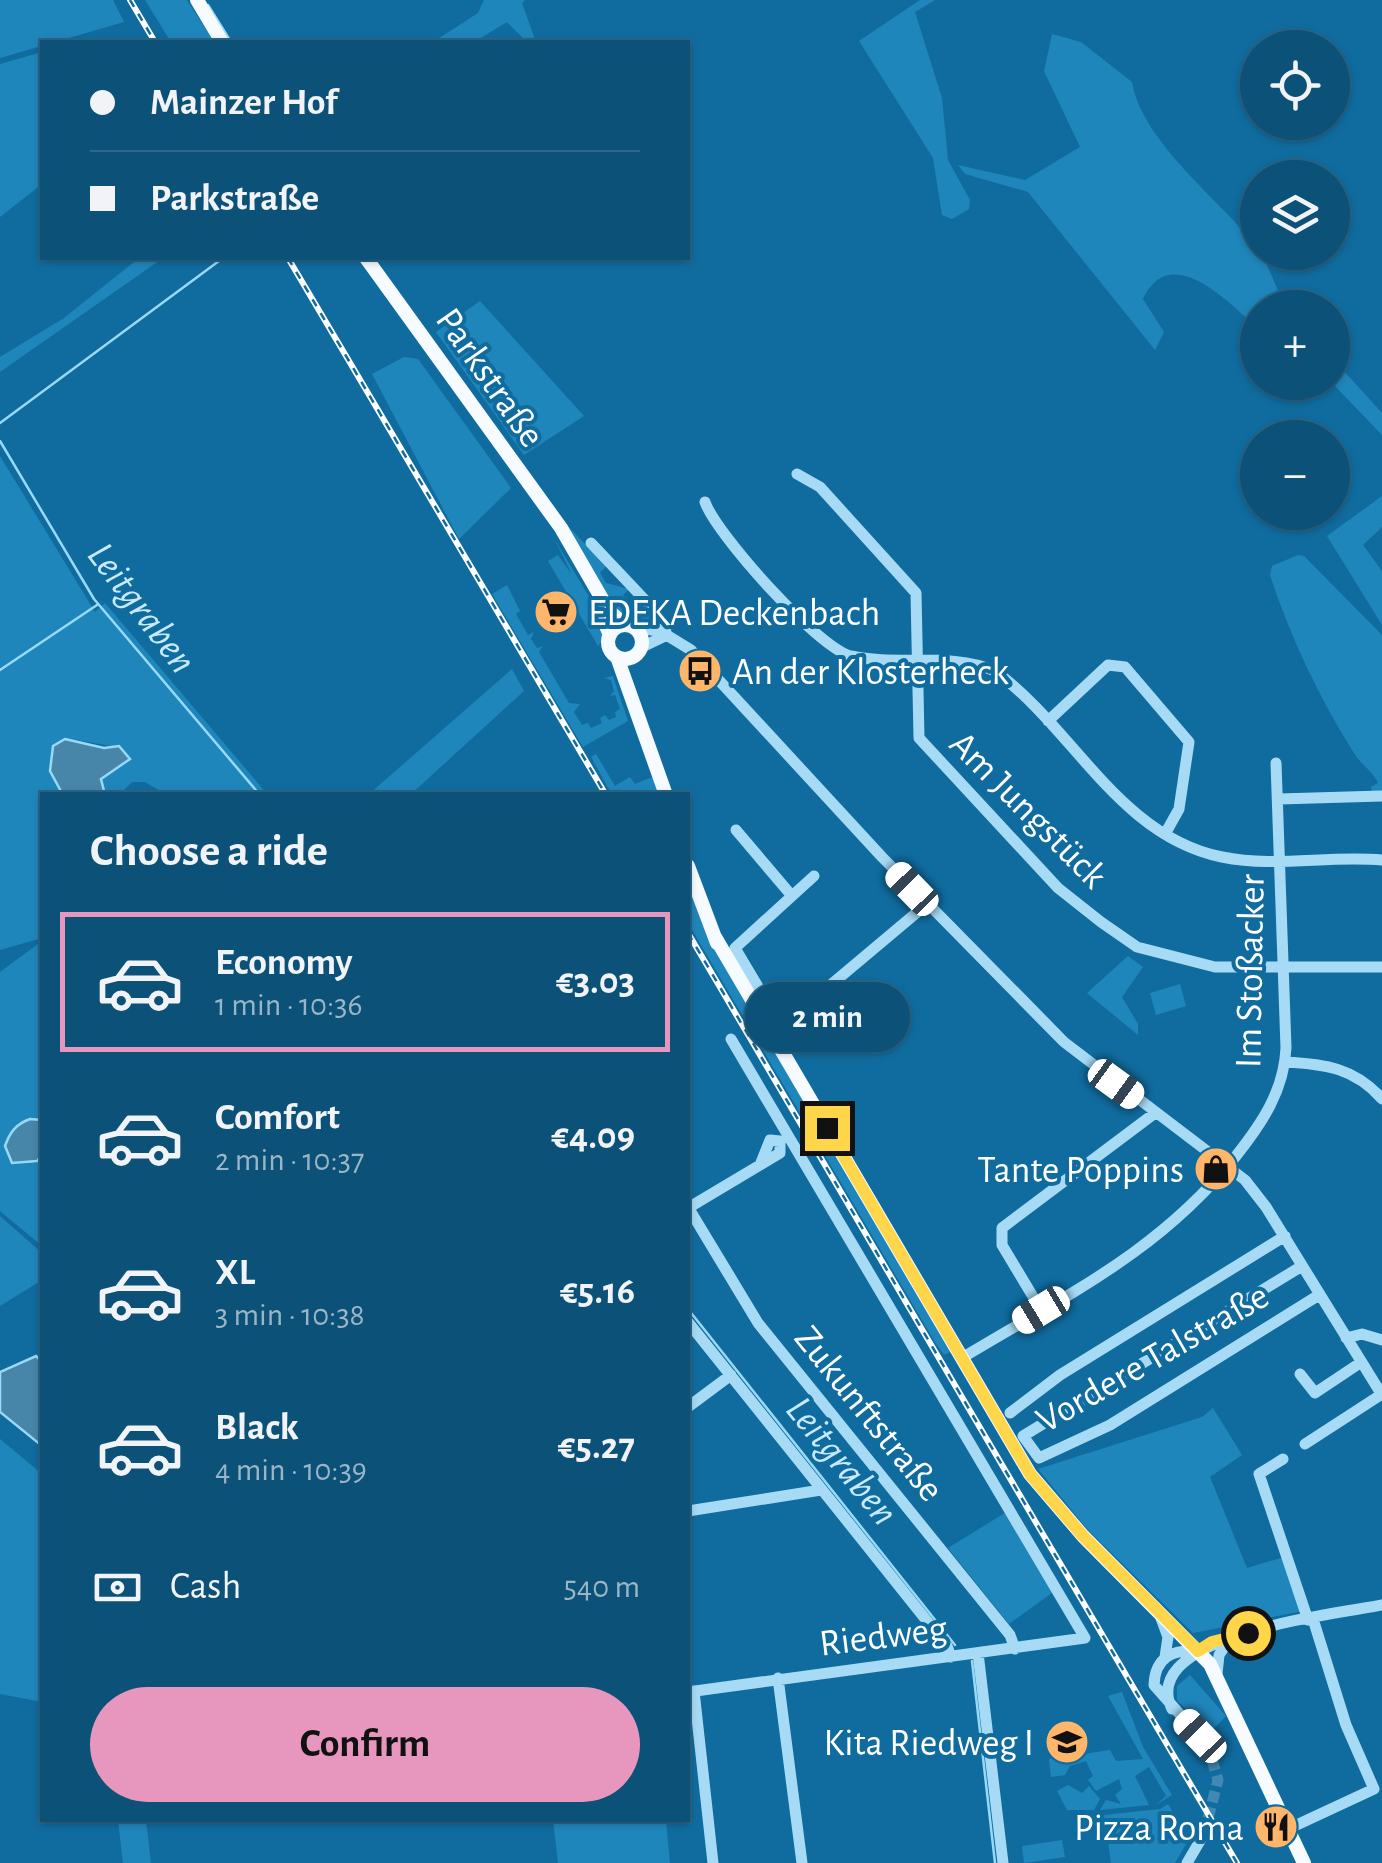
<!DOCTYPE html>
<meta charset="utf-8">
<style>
body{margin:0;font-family:"Alegreya Sans",sans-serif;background:#15577c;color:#f1f3f6;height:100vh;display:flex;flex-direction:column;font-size:38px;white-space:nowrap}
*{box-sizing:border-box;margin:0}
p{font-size:32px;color:#9ab5c6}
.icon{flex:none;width:55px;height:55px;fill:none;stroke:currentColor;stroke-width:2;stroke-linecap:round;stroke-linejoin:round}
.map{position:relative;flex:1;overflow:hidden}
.side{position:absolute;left:40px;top:792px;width:650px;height:1030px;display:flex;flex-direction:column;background:#0c5177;border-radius:0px;box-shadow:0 2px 8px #0004,0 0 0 2px #2c6889}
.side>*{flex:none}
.top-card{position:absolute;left:40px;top:40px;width:650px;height:220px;border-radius:0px;box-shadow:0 2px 8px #0004,0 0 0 2px #2c6889;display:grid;align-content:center;height:220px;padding:0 50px;background:#0c5177}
.controls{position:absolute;left:1240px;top:30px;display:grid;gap:20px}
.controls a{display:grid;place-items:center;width:110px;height:110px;border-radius:50%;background:#0c5177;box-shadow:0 2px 8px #0004,0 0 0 2px #2c6889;font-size:50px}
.end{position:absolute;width:45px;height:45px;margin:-22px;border:12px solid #ffd54a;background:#111;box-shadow:0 0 0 5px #111}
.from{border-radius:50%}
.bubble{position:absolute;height:70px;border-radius:35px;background:#0c5177;box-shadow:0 2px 8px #0004,0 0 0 2px #2c6889;font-size:32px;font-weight:700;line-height:70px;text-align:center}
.car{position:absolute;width:30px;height:60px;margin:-30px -15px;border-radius:12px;box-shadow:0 0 8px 2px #0007;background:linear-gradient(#fff 24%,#345 0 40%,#fff 0 76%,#345 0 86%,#fff 0)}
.top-card b{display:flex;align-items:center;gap:35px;height:95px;font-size:38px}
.top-card b+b{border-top:2px solid #2c6889}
.top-card i{width:25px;height:25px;background:#f1f3f6}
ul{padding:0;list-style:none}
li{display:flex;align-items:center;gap:30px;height:140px;margin:0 20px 15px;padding:0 30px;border:5px solid transparent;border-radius:0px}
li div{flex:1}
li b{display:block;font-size:38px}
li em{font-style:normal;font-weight:700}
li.current{border-color:#e797bd}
li>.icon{width:90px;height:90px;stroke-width:1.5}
h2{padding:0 50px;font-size:45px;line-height:120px}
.pay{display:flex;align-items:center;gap:25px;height:110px;padding:0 50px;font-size:38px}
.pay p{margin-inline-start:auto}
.cta{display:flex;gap:20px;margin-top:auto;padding:20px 50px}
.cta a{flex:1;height:115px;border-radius:60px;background:#e797bd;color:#111;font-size:40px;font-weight:700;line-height:115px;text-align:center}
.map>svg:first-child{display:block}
</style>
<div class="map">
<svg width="1382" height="1863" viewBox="0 0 1382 1863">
<rect width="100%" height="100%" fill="#106c9f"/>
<path fill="#1f86bc" d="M0 0H113L124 22 0 58Z
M145 0H187L214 42H171Z
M484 0H525L522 3 536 42H527L507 22 474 42H433L478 13Z
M920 0H935L915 12 942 98 948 160 970 200 969 209 952 219 942 215 933 158 859 41Z
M1052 34 1081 42 1132 82C1142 142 1221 201 1258 248 1268 262 1275 289 1287 307L1258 308 1257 328C1228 301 1170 241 1143 299L1164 332 1155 350 1028 192 965 174 958 165 1025 180 1080 147 1044 71Z
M42 52V184L0 217V64Z
M139 258H163L0 372V357L64 318Z
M480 301 584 416 524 455 436 332Z
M404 357 418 359 511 488 459 539 372 374Z
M1333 359 1382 413V435L1332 383Z
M0 456 95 612 105 603 268 795H167L145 782H132L119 795H105L101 779 108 772 111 746 71 739 52 750V774L63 795H42V938L0 950Z
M1382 496V527L1363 545 1382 571V625L1327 536Z
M565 523 606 566 600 573 606 583 629 589 623 595 638 611 650 612 648 625 619 617Z
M555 540 606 625 605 638 598 646 548 561 558 555 572 575Z
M1298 555 1304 556 1382 635V793H1372L1371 787 1378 783C1373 771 1361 765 1354 753 1319 698 1290 636 1270 575L1272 566Z
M507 585 520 611 516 614 528 635 534 632 531 639 537 648 543 646 539 652 569 703 580 704 574 712 582 725 588 723 591 728 602 723 600 718 605 715 609 720 616 717 615 712 620 709 615 695 610 696 614 691 611 680 604 678 613 676 628 721 583 747 492 594Z
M512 669 524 691 410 795H368Z
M596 754 615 786 630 777 635 784 655 776 660 795H612L591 757Z
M688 881 953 1351 944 1355 936 1344 688 923Z
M42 941V1120L17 1124 37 1161 42 1155V1246L0 1211V972Z
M1128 956 1143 967 1122 997 1138 1024V1035L1087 993Z
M1180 984 1186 1006 1156 1015 1150 993Z
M0 1216 42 1253V1280L0 1306Z
M1213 1408 1242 1455 1210 1477 1247 1568 1284 1557 1303 1611 1193 1633 1088 1530 1038 1469 1202 1417Z
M0 1439 42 1474V1702L0 1694Z
M1008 1511 1056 1590 1009 1624 948 1548Z
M1190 1675 1226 1716 1209 1734 1177 1700V1686Z
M1122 1692 1143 1747 1172 1795 1156 1805 1166 1796 1149 1767 1135 1776 1149 1805 1100 1810 1106 1800 1121 1804 1115 1795 1122 1789 1119 1779 1096 1791 1088 1780 1093 1776 1086 1761 1070 1766 1065 1775 1051 1777 1049 1759 1110 1750 1116 1761 1143 1759 1108 1696Z
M1068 1785 1082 1793 1089 1786 1100 1799 1094 1810H1067L1057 1791Z
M1168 1804 1189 1839 1175 1863H1111L1104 1815 1160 1809Z
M118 1820H146L151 1863H123Z
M553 1820H666L670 1863H558Z
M1062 1840 1065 1857 1024 1863 1022 1846Z"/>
<path fill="#4786a9" stroke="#99d9f8" stroke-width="2.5" d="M65 739 104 748 119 746 130 759 101 779 105 795H63L50 771 53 746Z
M30 1119 42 1120V1155L37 1161 12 1163 5 1146C10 1132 16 1124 30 1119Z
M36 1356 42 1362V1446L0 1412V1372Z"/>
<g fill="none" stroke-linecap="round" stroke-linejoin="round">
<path stroke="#99d9f8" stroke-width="2.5" d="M208 5 231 42
M0 423 223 258
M0 441 94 599 260 795
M0 670 97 605
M688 1309 955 1645
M972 1661 995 1863"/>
<path stroke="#4089b2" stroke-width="11" stroke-dasharray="11 5.5" stroke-linecap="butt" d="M1204 1834 1218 1780 1208 1746"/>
<path stroke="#a7dbf5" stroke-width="11" d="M797 474 820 487 916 593 919 738 1058 888 1101 922 1137 947 1215 967H1382
M705 502C716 534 818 648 851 656 898 666 951 652 995 671 1074 729 1119 836 1222 857 1276 868 1328 855 1382 860
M591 543 660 616 667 635
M635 628 660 631 691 650 882 857 1064 1042 1245 1180 1266 1207 1382 1395
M642 647 667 635
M1048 721 1108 665 1125 667 1189 742 1179 809 1165 834
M1279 799 1382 796
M736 830 792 896 735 948 782 1027
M792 896 814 876
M777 1030 927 904
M1285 1062C1325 1064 1355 1068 1382 1099
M688 1207 758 1323 1010 1635 1015 1649
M688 1208 780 1153V1141L770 1140 760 1165
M1302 1266 1023 1436 1039 1458 1110 1425 1319 1295
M1041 1310 1002 1245V1228L1155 1113
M688 1322 947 1646 951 1657
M1346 1338 1362 1334 1382 1340
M962 1358C1066 1295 1158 1253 1236 1156 1262 1123 1284 1091 1286 1048L1276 763
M1300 1374 1315 1393 1360 1363
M688 1407 731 1375
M1010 1413 1060 1375 1285 1236
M1305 1444 1382 1394
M1283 1459 1259 1474 1308 1620
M688 1511 821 1490
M1161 1618 1168 1637 1165 1657
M1198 1651C1173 1649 1155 1657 1154 1685L1208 1746
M978 1653 1003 1863
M1217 1674 1219 1655 1231 1637
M778 1678 802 1863
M694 1691 713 1863
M688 1692 1085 1638 731 1039
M1172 1709C1136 1635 1338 1614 1382 1605
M1288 1829 1374 1789 1346 1725 1313 1619
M1187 1863 1204 1834"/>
<path stroke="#f5fbff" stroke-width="14" d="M197 0 222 42
M366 258 561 528 609 611 625 625
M598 608 610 635
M608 642a17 17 0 1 1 34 0a17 17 0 1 1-34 0Z
M617 657 666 795
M688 866 717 943
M715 937 1030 1474 1083 1536 1210 1664 1304 1863"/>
<defs>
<path id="rail" d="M130 0 155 42
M288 258 606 795
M688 933 1237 1863"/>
</defs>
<use href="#rail" stroke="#fff" stroke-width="6"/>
<use href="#rail" stroke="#106c9f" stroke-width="2.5" stroke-dasharray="8" stroke-linecap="butt"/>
</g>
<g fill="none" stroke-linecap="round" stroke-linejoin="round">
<path stroke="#ffd54a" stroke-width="12" d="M827 1128 1030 1474 1083 1536 1198 1651 1212 1642 1248 1633"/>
</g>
<defs>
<symbol id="supermarket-disc" viewBox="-11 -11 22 22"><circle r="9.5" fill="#ffb66b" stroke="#106c9f"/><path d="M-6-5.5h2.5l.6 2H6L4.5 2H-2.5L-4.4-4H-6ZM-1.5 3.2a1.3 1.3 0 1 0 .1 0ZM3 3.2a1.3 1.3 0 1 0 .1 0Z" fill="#111"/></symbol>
<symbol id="bus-disc" viewBox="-11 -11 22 22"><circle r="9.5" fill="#ffb66b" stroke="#106c9f"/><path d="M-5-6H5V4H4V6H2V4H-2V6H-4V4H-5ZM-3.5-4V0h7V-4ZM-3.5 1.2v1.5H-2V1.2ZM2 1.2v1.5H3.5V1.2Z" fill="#111"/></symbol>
<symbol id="shop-disc" viewBox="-11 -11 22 22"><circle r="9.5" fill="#ffb66b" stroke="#106c9f"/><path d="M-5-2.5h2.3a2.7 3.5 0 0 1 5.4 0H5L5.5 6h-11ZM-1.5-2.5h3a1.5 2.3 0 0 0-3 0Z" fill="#111"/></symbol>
<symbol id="school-disc" viewBox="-11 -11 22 22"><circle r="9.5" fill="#ffb66b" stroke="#106c9f"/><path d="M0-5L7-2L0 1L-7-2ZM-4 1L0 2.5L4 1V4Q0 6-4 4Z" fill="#111"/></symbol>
<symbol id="restaurant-disc" viewBox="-11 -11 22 22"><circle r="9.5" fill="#ffb66b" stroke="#106c9f"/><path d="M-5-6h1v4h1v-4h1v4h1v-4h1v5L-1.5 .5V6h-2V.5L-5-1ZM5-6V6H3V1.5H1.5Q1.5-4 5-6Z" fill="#111"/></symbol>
</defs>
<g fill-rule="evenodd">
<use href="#supermarket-disc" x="531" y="587" width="50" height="50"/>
<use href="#bus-disc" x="675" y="646" width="50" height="50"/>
<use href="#shop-disc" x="1191" y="1144" width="50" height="50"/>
<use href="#school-disc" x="1042" y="1717" width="50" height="50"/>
<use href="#restaurant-disc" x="1251" y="1802" width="50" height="50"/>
</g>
<g text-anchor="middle" stroke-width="8" stroke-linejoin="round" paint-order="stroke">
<g font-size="38" fill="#fff" stroke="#106c9f">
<text transform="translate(491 377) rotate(55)" y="13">Parkstraße</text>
<text transform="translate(1029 809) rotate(45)" y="13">Am Jungstück</text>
<text transform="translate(1249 971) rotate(-89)" y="13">Im Stoßacker</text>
<text transform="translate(1152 1357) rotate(-30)" y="13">Vordere Talstraße</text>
<text transform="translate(870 1413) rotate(51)" y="13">Zukunftstraße</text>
<text transform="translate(883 1635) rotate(-7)" y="13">Riedweg</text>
</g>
<g font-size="38" fill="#fff" stroke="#106c9f" text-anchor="end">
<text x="588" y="625" text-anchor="start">EDEKA Deckenbach</text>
<text x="732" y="684" text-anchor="start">An der Klosterheck</text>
<text x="1184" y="1182">Tante Poppins</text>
<text x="1034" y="1755">Kita Riedweg I</text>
<text x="1244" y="1840">Pizza Roma</text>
</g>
<g font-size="40" font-style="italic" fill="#c7eafc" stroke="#106c9f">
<text transform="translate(143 607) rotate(53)" y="14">Leitgraben</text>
<text transform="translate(843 1460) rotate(51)" y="14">Leitgraben</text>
</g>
</g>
</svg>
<div class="controls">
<a><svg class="icon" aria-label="locate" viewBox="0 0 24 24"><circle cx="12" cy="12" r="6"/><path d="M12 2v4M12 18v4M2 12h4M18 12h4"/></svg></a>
<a><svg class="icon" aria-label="layers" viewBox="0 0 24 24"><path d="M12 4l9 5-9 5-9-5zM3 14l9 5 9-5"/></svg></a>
<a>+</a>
<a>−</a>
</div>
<i class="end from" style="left:1248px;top:1633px"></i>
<i class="end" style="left:827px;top:1128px"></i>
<div class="bubble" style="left:745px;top:982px;width:165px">2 min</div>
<i class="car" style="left:912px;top:889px;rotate:316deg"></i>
<i class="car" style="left:1116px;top:1084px;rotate:126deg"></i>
<i class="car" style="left:1041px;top:1310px;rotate:239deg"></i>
<i class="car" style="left:1200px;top:1736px;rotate:316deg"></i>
<div class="top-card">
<b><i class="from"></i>Mainzer Hof</b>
<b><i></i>Parkstraße</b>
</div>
<section class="side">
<h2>Choose a ride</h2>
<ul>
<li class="current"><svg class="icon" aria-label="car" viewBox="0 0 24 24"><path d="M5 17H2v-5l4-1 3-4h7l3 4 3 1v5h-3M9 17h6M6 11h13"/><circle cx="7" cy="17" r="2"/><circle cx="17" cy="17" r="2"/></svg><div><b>Economy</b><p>1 min · 10:36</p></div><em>€3.03</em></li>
<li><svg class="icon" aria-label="car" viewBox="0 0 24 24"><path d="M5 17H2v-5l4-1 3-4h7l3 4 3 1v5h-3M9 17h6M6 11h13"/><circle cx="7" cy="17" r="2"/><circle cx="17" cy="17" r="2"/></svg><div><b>Comfort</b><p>2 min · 10:37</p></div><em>€4.09</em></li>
<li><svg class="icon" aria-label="car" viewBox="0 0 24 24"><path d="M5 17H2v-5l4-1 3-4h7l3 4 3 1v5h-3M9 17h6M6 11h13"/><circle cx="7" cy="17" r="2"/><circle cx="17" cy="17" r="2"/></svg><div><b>XL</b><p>3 min · 10:38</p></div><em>€5.16</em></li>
<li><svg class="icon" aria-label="car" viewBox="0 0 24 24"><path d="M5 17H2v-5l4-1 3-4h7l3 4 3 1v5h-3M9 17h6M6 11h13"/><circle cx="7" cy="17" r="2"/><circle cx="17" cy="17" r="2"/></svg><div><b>Black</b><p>4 min · 10:39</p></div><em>€5.27</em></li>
</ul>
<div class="pay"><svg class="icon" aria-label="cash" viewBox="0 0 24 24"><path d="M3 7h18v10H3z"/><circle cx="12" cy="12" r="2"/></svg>Cash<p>540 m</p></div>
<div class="cta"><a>Confirm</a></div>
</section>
</div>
